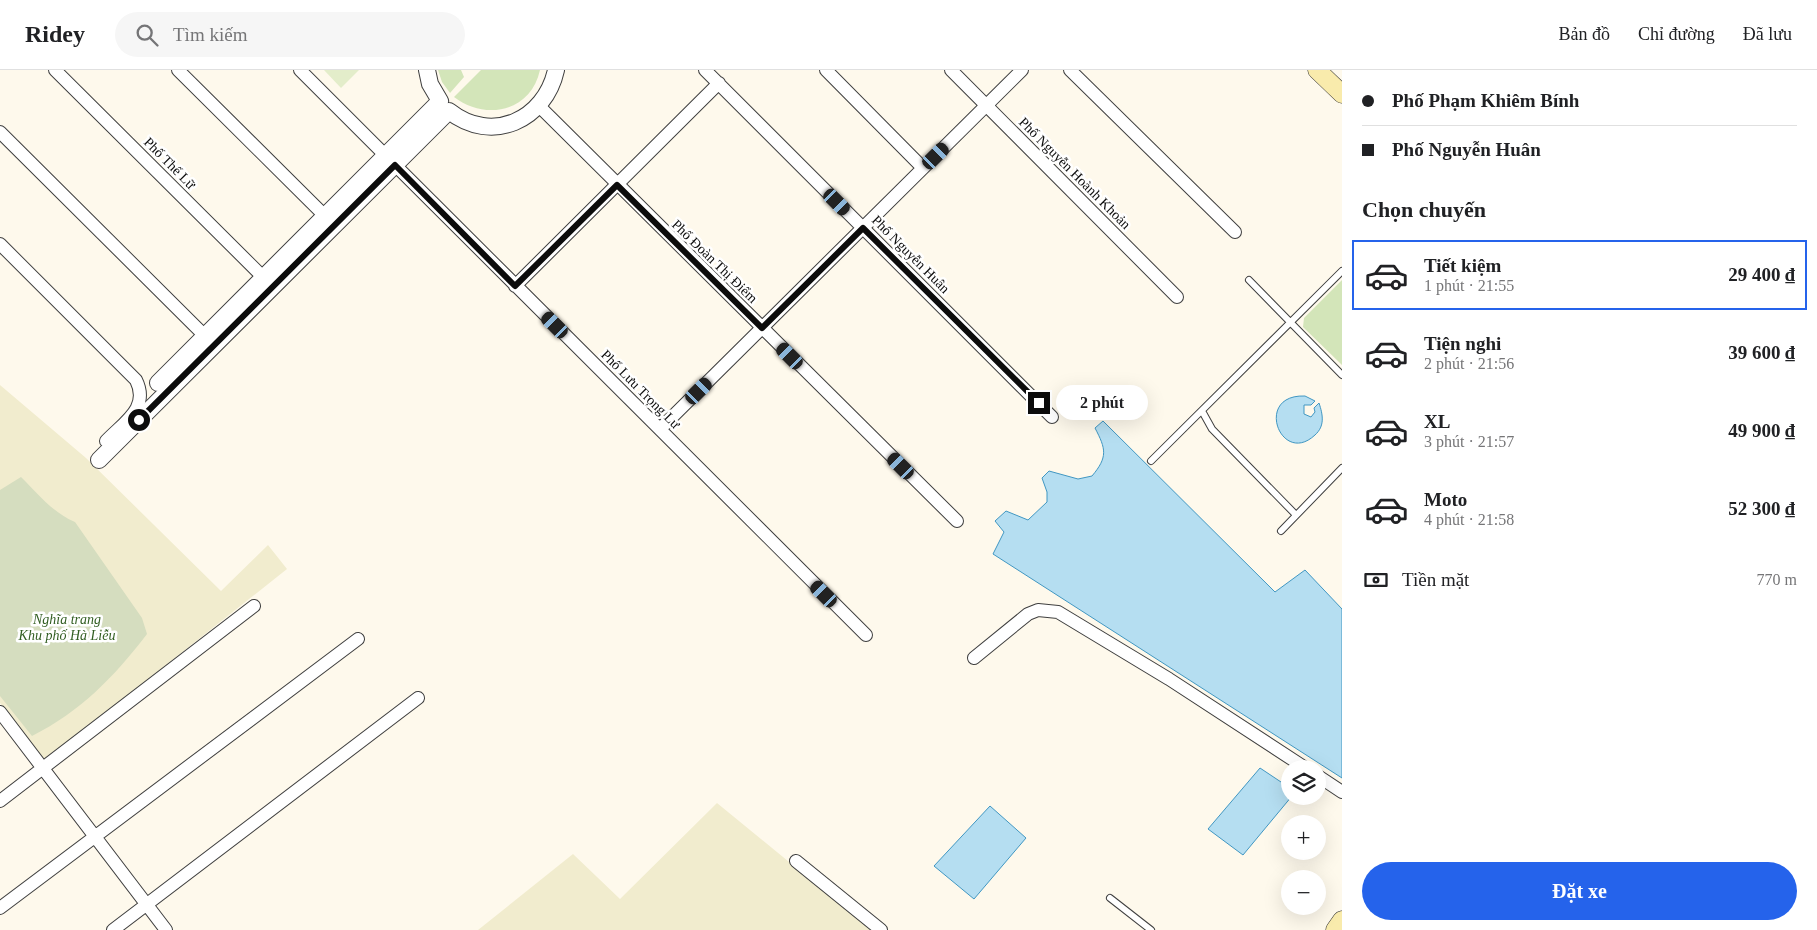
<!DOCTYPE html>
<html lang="vi">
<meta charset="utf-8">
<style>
body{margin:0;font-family:"Times New Roman",serif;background:#f6f6f6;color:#202124;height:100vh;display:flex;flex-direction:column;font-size:19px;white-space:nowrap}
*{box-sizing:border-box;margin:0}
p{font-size:16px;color:#757577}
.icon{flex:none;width:28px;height:28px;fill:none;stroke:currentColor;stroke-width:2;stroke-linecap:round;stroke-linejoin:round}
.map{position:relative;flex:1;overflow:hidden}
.side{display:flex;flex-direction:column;background:#fff;width:475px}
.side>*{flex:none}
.top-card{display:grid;align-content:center;height:110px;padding:0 20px;background:#fff}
.tools{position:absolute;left:1281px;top:690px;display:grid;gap:10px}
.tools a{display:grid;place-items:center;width:45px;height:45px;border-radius:50%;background:#fff;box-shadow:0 5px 20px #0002;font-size:25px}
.end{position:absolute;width:22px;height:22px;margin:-11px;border:6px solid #0c0c0c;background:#fff;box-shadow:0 0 0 2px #fff}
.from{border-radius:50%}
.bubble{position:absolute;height:35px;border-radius:18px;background:#fff;box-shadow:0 5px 20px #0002;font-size:16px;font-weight:600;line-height:35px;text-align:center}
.car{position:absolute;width:15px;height:30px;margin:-15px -8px;border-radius:6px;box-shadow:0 0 4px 1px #0007;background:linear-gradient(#222 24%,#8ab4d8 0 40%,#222 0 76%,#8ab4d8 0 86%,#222 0)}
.top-card b{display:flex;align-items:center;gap:18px;height:48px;font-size:19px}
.top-card b+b{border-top:1px solid #e0e0e0}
.top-card i{width:12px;height:12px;background:#202124}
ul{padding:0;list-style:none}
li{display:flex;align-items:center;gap:15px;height:70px;margin:0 10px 8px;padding:0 10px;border:2px solid transparent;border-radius:0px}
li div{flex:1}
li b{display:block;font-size:19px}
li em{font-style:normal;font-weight:600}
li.on{border-color:#2563eb}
li>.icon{width:45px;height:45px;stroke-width:1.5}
h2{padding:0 20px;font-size:22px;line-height:60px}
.pay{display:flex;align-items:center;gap:12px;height:55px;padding:0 20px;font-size:19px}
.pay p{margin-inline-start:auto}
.action{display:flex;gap:10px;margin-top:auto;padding:10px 20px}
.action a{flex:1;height:58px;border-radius:30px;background:#2563eb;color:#fff;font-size:20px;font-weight:600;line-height:58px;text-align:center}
header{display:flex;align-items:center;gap:30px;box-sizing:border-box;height:70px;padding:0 25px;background:#fff;border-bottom:1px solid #e0e0e0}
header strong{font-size:24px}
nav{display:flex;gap:28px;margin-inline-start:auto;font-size:18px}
.search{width:350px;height:45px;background:#f6f6f6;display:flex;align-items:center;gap:12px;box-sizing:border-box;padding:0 18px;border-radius:28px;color:#757577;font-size:19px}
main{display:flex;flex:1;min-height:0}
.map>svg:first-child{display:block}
</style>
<header>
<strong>Ridey</strong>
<div class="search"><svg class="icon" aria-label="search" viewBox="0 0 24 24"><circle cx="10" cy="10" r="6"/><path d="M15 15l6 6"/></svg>Tìm kiếm</div>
<nav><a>Bản đồ</a><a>Chỉ đường</a><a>Đã lưu</a></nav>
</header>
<main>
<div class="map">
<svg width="1342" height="860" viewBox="0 0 1342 860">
<rect width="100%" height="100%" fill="#fef9ec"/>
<path fill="#f1ecce" d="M0 315 86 388 221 521 268 475 287 499 44 692 0 633Z
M717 733 872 860H478L573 784 620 829Z"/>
<path fill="#d3e5b9" d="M438 0H461L464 7 450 23 442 12Z
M481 0H540C531 42 485 51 454 27Z
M1342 210V295L1303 257 1304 248Z"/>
<path fill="#d5ddbf" d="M21 407C37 423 53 443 75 452L142 548 147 564C114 607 80 642 32 666L0 626V420Z"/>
<path fill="#e3edca" d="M324 0H359L341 18Z"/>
<path fill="#b5def1" stroke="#4197c2" d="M1305 326 1315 331 1311 335H1304V344L1311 347 1315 342 1314 338 1319 333C1323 345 1325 356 1315 365 1281 397 1253 324 1305 326Z
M1103 351 1275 522 1305 500 1342 539V708L993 484 1004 462 995 451 1006 441 1028 450 1047 432V422L1042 408 1049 401 1078 409 1092 406C1108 387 1106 379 1095 358Z
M1260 698 1290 718V726H1292L1243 785 1208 759Z
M990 736 1026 768 974 829 934 796Z"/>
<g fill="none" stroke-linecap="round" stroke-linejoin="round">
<defs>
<path id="service" d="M1249 210 1342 305
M1202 341 1212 359 1296 445
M1151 391 1342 201
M1281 461 1342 398
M1110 828 1151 860"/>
<path id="minor" d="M55 0 264 208
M178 0 325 146
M300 0 386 86
M705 0 1052 347
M826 0 923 98
M951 0 1177 227
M1070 0 1235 162
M539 36 957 451
M0 62 205 266
M395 95 866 565
M0 174 136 310C150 338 124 352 106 371
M515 216 719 13
M660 359 1022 0
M974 588 1028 544 1038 540 1058 542 1169 609 1307 699
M0 642 166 860
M1318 706 1342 722
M0 731 254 536
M796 791 881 860
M0 838 358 569
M113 860 418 628"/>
<path id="tertiary" d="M158 313 440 31 430 14 427 0
M99 390 449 41C492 75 545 50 556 0"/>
<path id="secondary" d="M1317 0 1342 24
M1335 860 1342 850"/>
</defs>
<use href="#service" stroke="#3f3f3f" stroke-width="8"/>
<use href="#minor" stroke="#3f3f3f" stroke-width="14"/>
<use href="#tertiary" stroke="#3f3f3f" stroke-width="18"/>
<use href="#secondary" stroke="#2e2e2e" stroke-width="19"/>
<use href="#service" stroke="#fff" stroke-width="6"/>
<use href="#minor" stroke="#fff" stroke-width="12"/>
<use href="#tertiary" stroke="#fff" stroke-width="16"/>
<use href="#secondary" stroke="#f9ebac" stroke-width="18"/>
</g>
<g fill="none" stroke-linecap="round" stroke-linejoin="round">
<path stroke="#0c0c0c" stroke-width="6" d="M139 350 395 95 515 216 617 115 762 258 863 158 1039 333"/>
</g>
<g text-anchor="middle" stroke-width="5" stroke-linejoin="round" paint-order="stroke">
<g font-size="14" fill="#0c0c0c" stroke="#fff">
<text transform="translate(170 93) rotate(45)" y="5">Phố Thế Lữ</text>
<text transform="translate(1075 103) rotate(45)" y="5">Phố Nguyễn Hoành Khoản</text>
<text transform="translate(911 184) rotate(45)" y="5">Phố Nguyễn Huân</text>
<text transform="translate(715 191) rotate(44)" y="5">Phố Đoàn Thị Điểm</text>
<text transform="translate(641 319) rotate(45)" y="5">Phố Lưu Trọng Lư</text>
</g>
<g font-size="14" font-style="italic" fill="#325e22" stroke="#fff">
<text x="67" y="554">Nghĩa trang<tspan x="67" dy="16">Khu phố Hà Liễu</tspan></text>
</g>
</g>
</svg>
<div class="tools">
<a><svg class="icon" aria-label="layers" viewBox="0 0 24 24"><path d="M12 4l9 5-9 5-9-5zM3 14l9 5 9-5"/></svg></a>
<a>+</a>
<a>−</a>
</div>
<i class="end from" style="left:139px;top:350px"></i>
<i class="end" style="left:1039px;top:333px"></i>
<div class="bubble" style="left:1056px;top:315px;width:92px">2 phút</div>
<i class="car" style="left:936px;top:86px;rotate:45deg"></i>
<i class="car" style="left:837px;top:132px;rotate:135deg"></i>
<i class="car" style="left:555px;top:255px;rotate:315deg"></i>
<i class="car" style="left:790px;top:286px;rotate:315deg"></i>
<i class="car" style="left:699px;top:321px;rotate:45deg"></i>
<i class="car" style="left:901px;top:396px;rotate:315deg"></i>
<i class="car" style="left:824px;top:524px;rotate:315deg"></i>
</div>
<section class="side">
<div class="top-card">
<b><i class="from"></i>Phố Phạm Khiêm Bính</b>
<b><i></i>Phố Nguyễn Huân</b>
</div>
<h2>Chọn chuyến</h2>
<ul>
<li class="on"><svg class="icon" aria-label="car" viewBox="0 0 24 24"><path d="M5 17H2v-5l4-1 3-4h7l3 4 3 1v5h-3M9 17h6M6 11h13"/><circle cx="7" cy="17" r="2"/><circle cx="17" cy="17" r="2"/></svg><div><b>Tiết kiệm</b><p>1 phút · 21:55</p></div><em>29 400 ₫</em></li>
<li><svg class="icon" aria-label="car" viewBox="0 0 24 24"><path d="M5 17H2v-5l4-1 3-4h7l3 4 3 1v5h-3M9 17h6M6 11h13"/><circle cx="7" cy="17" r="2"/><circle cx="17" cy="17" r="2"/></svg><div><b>Tiện nghi</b><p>2 phút · 21:56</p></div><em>39 600 ₫</em></li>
<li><svg class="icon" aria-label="car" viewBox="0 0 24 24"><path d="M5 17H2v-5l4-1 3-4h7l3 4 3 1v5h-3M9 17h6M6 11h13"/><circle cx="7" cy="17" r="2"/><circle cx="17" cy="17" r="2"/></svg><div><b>XL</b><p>3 phút · 21:57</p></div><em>49 900 ₫</em></li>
<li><svg class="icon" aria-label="car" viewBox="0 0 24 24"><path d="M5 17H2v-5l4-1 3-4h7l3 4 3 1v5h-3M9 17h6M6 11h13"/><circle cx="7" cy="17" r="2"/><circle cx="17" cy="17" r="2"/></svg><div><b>Moto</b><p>4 phút · 21:58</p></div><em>52 300 ₫</em></li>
</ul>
<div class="pay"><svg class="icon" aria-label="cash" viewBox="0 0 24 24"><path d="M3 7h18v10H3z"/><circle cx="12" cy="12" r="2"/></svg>Tiền mặt<p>770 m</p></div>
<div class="action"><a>Đặt xe</a></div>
</section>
</main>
